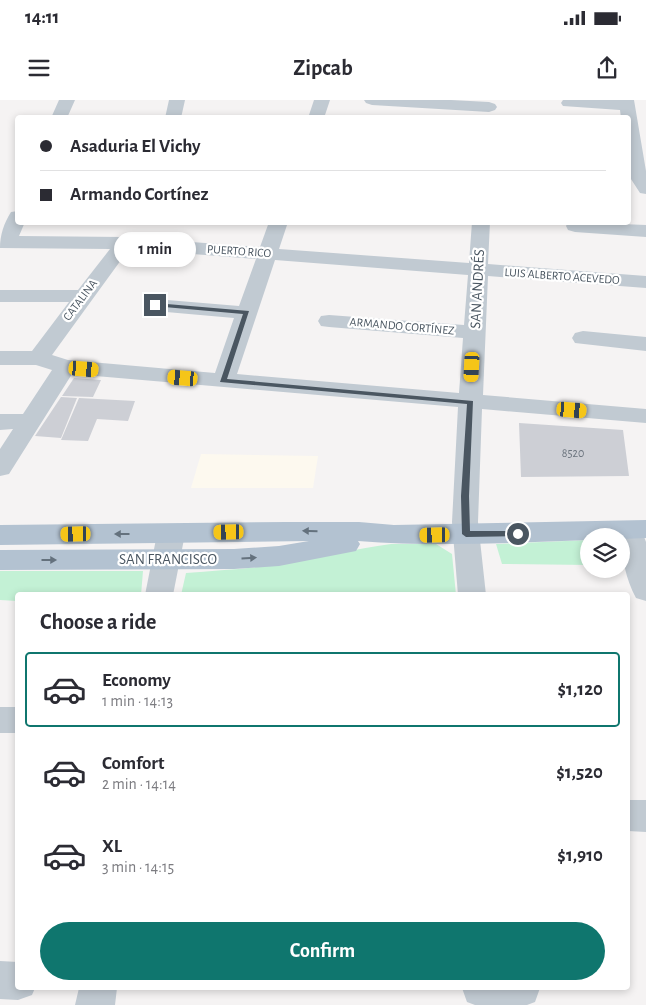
<!DOCTYPE html>
<meta charset="utf-8">
<style>
body{margin:0;font-family:"Alegreya Sans",sans-serif;background:#f2f2f3;color:#2b2b33;height:100vh;display:flex;flex-direction:column;font-size:19px;white-space:nowrap}
*{box-sizing:border-box;margin:0}
p{font-size:16px;color:#7c7c81}
.icon{flex:none;width:28px;height:28px;fill:none;stroke:currentColor;stroke-width:2;stroke-linecap:round;stroke-linejoin:round}
.map{position:relative;flex:1;overflow:hidden}
.details{position:absolute;left:15px;top:492px;width:615px;height:398px;display:flex;flex-direction:column;background:#fff;border-radius:5px;box-shadow:0 2px 8px #0003}
.details>*{flex:none}
.hud{position:absolute;left:15px;top:15px;width:616px;height:110px;border-radius:5px;box-shadow:0 2px 8px #0003;display:grid;align-content:center;height:110px;padding:0 25px;background:#fff}
.tools{position:absolute;left:580px;top:428px;display:grid;gap:10px}
.tools a{display:grid;place-items:center;width:50px;height:50px;border-radius:50%;background:#fff;box-shadow:0 2px 8px #0003;font-size:25px}
.end{position:absolute;width:22px;height:22px;margin:-11px;border:6px solid #4a5661;background:#fff;box-shadow:0 0 0 2px #fff}
.from{border-radius:50%}
.bubble{position:absolute;height:35px;border-radius:18px;background:#fff;box-shadow:0 2px 8px #0003;font-size:16px;font-weight:700;line-height:35px;text-align:center}
.car{position:absolute;width:15px;height:30px;margin:-15px -8px;border-radius:6px;box-shadow:0 0 4px 1px #0007;background:linear-gradient(#f5c518 24%,#345 0 40%,#f5c518 0 76%,#345 0 86%,#f5c518 0)}
.hud b{display:flex;align-items:center;gap:18px;height:48px;font-size:19px}
.hud b+b{border-top:1px solid #e1e1e2}
.hud i{width:12px;height:12px;background:#2b2b33}
ul{padding:0;list-style:none}
li{display:flex;align-items:center;gap:15px;height:75px;margin:0 10px 8px;padding:0 15px;border:2px solid transparent;border-radius:5px}
li div{flex:1}
li b{display:block;font-size:19px}
li em{font-style:normal;font-weight:700}
li.on{border-color:#0f766e}
li>.icon{width:45px;height:45px;stroke-width:1.5}
h2{padding:0 25px;font-size:22px;line-height:60px}
.primary-button{display:flex;gap:10px;margin-top:auto;padding:10px 25px}
.primary-button a{flex:1;height:58px;border-radius:30px;background:#0f766e;color:#fff;font-size:20px;font-weight:700;line-height:58px;text-align:center}
.status{display:flex;justify-content:space-between;align-items:center;height:35px;padding:0 25px;background:#fff;direction:ltr}
.status svg{height:14px;fill:currentColor}
header{display:flex;justify-content:space-between;align-items:center;height:65px;padding:0 25px;background:#fff;font-size:22px;font-weight:700}
.map>svg:first-child{display:block}
</style>
<div class="status"><b>14:11</b><svg viewBox="0 0 49 12"><path d="M0 12V9h3v3zM5 12V6h3v6zM10 12V3h3v9zM15 12V0h3v12zM26 1h20v11H26zM47 4h2v5h-2z"/></svg></div>
<header><svg class="icon" aria-label="menu" viewBox="0 0 24 24"><path d="M4 6h16M4 12h16M4 18h16"/></svg>Zipcab<svg class="icon" aria-label="share" viewBox="0 0 24 24"><path d="M12 15V3M7 8l5-5 5 5M5 13v7h14v-7"/></svg></header>
<div class="map">
<svg width="646" height="905" viewBox="0 0 646 905">
<rect width="100%" height="100%" fill="#f5f3f3"/>
<path fill="#fdf9ef" d="M201 354 318 356 313 388H191Z"/>
<path fill="#c3f1d5" d="M589 440V465L502 464 496 444Z
M391 444H436L452 454 456 495H181L186 473C219 470 252 469 285 463 320 457 355 449 391 444Z
M0 471H143L141 495H18L17 501 0 500Z"/>
<path fill="#cdcfd5" d="M74 278 101 280 93 297 62 296Z
M61 297 77 298 61 338 35 336Z
M79 298 135 301 128 321 97 319 88 341 61 340Z
M519 323 623 330 629 376 521 377Z"/>
<g fill="none" stroke-linecap="round" stroke-linejoin="round">
<path fill="#c1cad2" fill-rule="evenodd" d="M59 0H75L67 18H51Z
M169 0H185L181 18H165Z
M314 0H330L324 18H308Z
M364 0H451L489 2 495 4 497 7 495 10 489 12 372 5 366 3Z
M563 0H634L646 71V94L640 93 629 76V18H621L620 10 563 6 561 3Z
M18 111V122H25L19 136 124 137 260 147 269 122H288L279 149 469 163 472 122H490L488 164 646 176V188L488 176 483 295 646 309V323L482 309 478 422 486 495H458L452 422 458 307 72 274 9 374 0 376V349L13 329 0 330V314H23L52 270 36 265H0V251H32L69 202H0V190H78L110 149 0 148C0 135 4 123 11 112ZM129 149 256 159 239 206 155 199 148 201 145 205 148 209 155 211 234 218 215 273 68 260 52 255ZM275 160 468 175 464 225 329 215 321 216 318 221 321 226 329 227 463 238 459 293 237 274Z
M568 122 646 125V137L575 132 568 130 566 126Z
M583 231 646 237V251L575 243 572 238 575 233Z
M629 421 639 423 646 442V501L636 498C626 480 621 456 621 436H617L616 430 619 423Z
M171 424 181 427 185 434 173 495H145L157 434 161 427Z
M0 607H18V633H0Z
M628 700H646V732L628 731Z
M0 861 18 862V888H35L32 895 18 900 0 899Z
M79 888H117L115 905H75Z
M462 888H540L535 902 527 905H475L467 902Z"/>
<path fill="#b3c2d1" fill-rule="evenodd" d="M646 420V438L621 439V436H589V440C512 443 435 447 358 441L360 444 356 451 279 466 234 469 0 470V450L234 449 279 446 309 441 0 445V425L286 422H359L394 425Z"/>
</g>
<defs><path id="oneway-solid" d="M-6-.8H1V-3.2L6.5 0L1 3.2V.8H-6Z" transform="scale(1.25)"/></defs>
<g fill="#64717d">
<use href="#oneway-solid" transform="translate(310 431) rotate(-179)"/>
<use href="#oneway-solid" transform="translate(122 434) rotate(180)"/>
<use href="#oneway-solid" transform="translate(249 458) rotate(-3)"/>
<use href="#oneway-solid" transform="translate(49 460)"/>
</g>
<path fill="#4a5661" d="M155 203 249 211 227 279 473 301 469 396 470 431H518L522 434 521 436 466 437 462 434 461 396 467 304 220 282 243 214 153 206Z"/>
<g text-anchor="middle" stroke-width="4.5" stroke-linejoin="round" paint-order="stroke">
<g font-size="12" fill="#4a5661" stroke="#fff">
<text transform="translate(239 151) rotate(4)" y="4">PUERTO RICO</text>
<text transform="translate(562 176) rotate(4)" y="4">LUIS ALBERTO ACEVEDO</text>
<text transform="translate(80 200) rotate(-53)" y="4">CATALINA</text>
<text transform="translate(402 226) rotate(5)" y="4">ARMANDO CORTÍNEZ</text>
</g>
<g font-size="12" fill="#6b747e">
<text x="573" y="357">8520</text>
</g>
<g font-size="15" fill="#4a5661" stroke="#fff">
<text transform="translate(477 189) rotate(-87)" y="5">SAN ANDRÉS</text>
<text x="168" y="464">SAN FRANCISCO</text>
</g>
</g>
</svg>
<div class="tools">
<a><svg class="icon" aria-label="layers" viewBox="0 0 24 24"><path d="M12 4l9 5-9 5-9-5zM3 14l9 5 9-5"/></svg></a>
</div>
<i class="end from" style="left:518px;top:434px"></i>
<i class="end" style="left:155px;top:205px"></i>
<div class="bubble" style="left:114px;top:132px;width:82px">1 min</div>
<i class="car" style="left:472px;top:267px;rotate:183deg"></i>
<i class="car" style="left:84px;top:269px;rotate:95deg"></i>
<i class="car" style="left:183px;top:278px;rotate:275deg"></i>
<i class="car" style="left:572px;top:310px;rotate:95deg"></i>
<i class="car" style="left:229px;top:432px;rotate:269deg"></i>
<i class="car" style="left:76px;top:434px;rotate:269deg"></i>
<i class="car" style="left:435px;top:435px;rotate:269deg"></i>
<div class="hud">
<b><i class="from"></i>Asaduria El Vichy</b>
<b><i></i>Armando Cortínez</b>
</div>
<section class="details">
<h2>Choose a ride</h2>
<ul>
<li class="on"><svg class="icon" aria-label="car" viewBox="0 0 24 24"><path d="M5 17H2v-5l4-1 3-4h7l3 4 3 1v5h-3M9 17h6M6 11h13"/><circle cx="7" cy="17" r="2"/><circle cx="17" cy="17" r="2"/></svg><div><b>Economy</b><p>1 min · 14:13</p></div><em>$1,120</em></li>
<li><svg class="icon" aria-label="car" viewBox="0 0 24 24"><path d="M5 17H2v-5l4-1 3-4h7l3 4 3 1v5h-3M9 17h6M6 11h13"/><circle cx="7" cy="17" r="2"/><circle cx="17" cy="17" r="2"/></svg><div><b>Comfort</b><p>2 min · 14:14</p></div><em>$1,520</em></li>
<li><svg class="icon" aria-label="car" viewBox="0 0 24 24"><path d="M5 17H2v-5l4-1 3-4h7l3 4 3 1v5h-3M9 17h6M6 11h13"/><circle cx="7" cy="17" r="2"/><circle cx="17" cy="17" r="2"/></svg><div><b>XL</b><p>3 min · 14:15</p></div><em>$1,910</em></li>
</ul>
<div class="primary-button"><a>Confirm</a></div>
</section>
</div>
